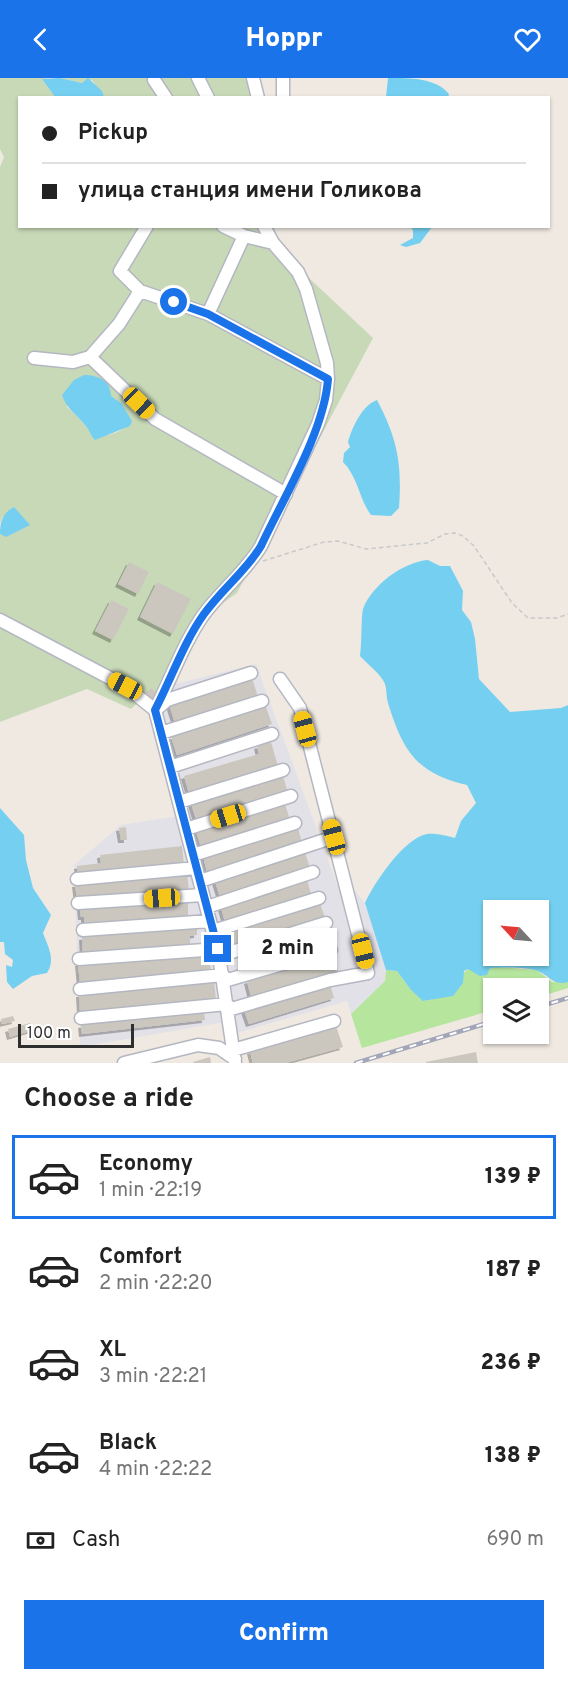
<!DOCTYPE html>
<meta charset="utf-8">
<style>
body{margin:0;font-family:Overpass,sans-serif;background:#f2f2f2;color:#222;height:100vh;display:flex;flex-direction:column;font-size:22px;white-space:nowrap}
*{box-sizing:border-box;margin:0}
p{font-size:20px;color:#767676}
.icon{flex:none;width:33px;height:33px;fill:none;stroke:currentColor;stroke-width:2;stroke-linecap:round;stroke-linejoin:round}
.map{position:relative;height:985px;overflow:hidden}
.sheet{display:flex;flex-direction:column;background:#fff;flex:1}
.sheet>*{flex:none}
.guide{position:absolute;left:18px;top:18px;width:532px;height:132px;border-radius:0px;box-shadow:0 2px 4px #0004;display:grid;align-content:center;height:132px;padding:0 24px;background:#fff}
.needle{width:39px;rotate:296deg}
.tools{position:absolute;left:483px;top:822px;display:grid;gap:12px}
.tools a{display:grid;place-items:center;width:66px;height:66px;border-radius:0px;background:#fff;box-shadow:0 2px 4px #0004;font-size:30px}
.scale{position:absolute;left:18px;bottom:15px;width:116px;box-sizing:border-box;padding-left:6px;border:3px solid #2e2e2e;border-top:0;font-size:16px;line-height:21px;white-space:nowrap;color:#2e2e2e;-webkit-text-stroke:4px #fff;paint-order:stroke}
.end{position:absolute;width:27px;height:27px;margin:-14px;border:8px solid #1a73e8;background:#fff;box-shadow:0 0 0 3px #fff}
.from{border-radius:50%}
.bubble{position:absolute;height:42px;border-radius:0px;background:#fff;box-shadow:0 2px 4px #0004;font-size:20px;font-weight:800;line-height:42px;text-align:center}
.car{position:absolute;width:18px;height:36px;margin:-18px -9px;border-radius:8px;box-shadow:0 0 4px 2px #0007;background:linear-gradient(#f5c518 24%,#345 0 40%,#f5c518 0 76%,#345 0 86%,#f5c518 0)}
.guide b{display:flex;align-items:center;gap:21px;height:57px;font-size:22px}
.guide b+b{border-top:2px solid #e0e0e0}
.guide i{width:15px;height:15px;background:#222}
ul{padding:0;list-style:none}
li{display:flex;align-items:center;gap:18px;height:84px;margin:0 12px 9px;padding:0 12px;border:3px solid transparent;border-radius:0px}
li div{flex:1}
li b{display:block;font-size:22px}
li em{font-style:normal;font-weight:800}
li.on{border-color:#1a73e8}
li>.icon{width:54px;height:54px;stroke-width:1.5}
h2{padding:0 24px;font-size:27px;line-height:72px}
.pay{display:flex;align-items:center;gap:15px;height:66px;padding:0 24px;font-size:22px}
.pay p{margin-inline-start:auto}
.cta{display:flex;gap:12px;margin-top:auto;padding:12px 24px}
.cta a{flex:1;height:69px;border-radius:0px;background:#1a73e8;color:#fff;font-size:24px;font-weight:800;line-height:69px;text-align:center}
header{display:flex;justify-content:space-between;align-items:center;height:78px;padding:0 24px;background:#1a73e8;color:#fff;font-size:27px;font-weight:800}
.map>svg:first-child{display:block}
</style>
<header><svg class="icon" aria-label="back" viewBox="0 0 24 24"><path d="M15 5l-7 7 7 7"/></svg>Hoppr<svg class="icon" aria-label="heart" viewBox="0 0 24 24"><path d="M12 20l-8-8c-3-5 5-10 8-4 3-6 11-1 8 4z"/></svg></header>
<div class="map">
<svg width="568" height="985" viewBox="0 0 568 985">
<defs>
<filter id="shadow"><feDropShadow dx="-3" dy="3" stdDeviation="0" flood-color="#0004"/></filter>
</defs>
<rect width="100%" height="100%" fill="#efe9e1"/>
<path fill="#e3e1e8" d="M256 586 339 812 356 814 365 825 386 892 385 903 351 936 347 923 237 955 188 734 161 629 171 607Z
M179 738 225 944 80 969 74 787 121 747Z"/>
<path fill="#b6e59e" d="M497 889 537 892 552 904H568V910L539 919 538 910H494L493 932 362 970 351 936 385 903 386 892 397 893 411 912 424 923 434 921 468 891Z"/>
<path fill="#c8d9b8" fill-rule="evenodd" d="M0 0H49L42 1 55 19 20 20V148L261 149V155L373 260 237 515 210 534 161 629 143 620 131 631 87 611 0 644V456L6 458 17 434 14 429 2 440 0 446V89L4 79 0 71ZM111 318 121 325 126 349C94 370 88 346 66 328Z
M60 0H252L253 19H104L92 2 82 5Z"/>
<path fill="#75cff0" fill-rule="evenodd" d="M60 0 82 5 88 0 102 13 104 19H55L42 1Z
M388 0C411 0 436 0 449 16L448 20 386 19Z
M410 149H432L420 165 406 169 400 167 413 160V152Z
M84 297C97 297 111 302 111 318L121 325 132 343 130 348 95 362C90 357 90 352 85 347 76 336 66 330 62 317L74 302Z
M377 322C398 362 402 386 399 430L391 438 371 437C359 421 358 399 343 384L344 375 350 369 348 364C352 350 362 327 377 322Z
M14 429 30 447 6 459 0 456C0 443 3 435 14 429Z
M428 482 440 488H450L463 513 462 532 471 544 475 561 479 601 510 634 561 630 568 627V904C553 908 550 898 538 893 530 889 499 889 490 890L487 897 480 898 468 891 464 893 463 905 453 918 423 923 411 912 397 893 386 892 365 825C374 805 404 760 427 756 436 755 447 758 455 760L461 743 476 725 467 707C416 695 403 673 388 625 386 619 387 612 385 606 381 596 367 586 360 578 362 566 361 538 363 531 372 507 403 484 428 482ZM494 832H538V878H494Z
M0 730 24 757 26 782 33 810 51 837 43 855C48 869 56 881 47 895L32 898 13 911 7 904 6 887 12 889 13 882 5 876 4 864H0Z"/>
<path fill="#cbc7bf" filter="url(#shadow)" d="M129 484 149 494 138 516 118 506Z
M157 504 191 521 173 556 140 539Z
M111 522 129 531 113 562 95 553Z
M252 600 258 619 175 645 169 626Z
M151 610 157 616 151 622 145 616Z
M266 629 272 646 177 677 171 659Z
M271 664 278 688 189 715 184 698 259 676 257 668Z
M283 698 288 715 196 741 191 725Z
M285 726 290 742 201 769 196 753Z
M126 749 127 762H121L119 750Z
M298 750 302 765 207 794 203 778Z
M182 768 184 786 78 796 77 788 101 785 100 777Z
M305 774 310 790 220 819 215 803Z
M187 796 189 813 77 822 75 806Z
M307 802 311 816 225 844 221 829Z
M188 823V840L84 846V839H81L80 829Z
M320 825 325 840 232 869 228 854Z
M197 849V857L190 858V867L83 876 82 859Z
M322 851 326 866 247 891 243 876Z
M209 877 211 893 80 906 78 885Z
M333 877 338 893 251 919 247 903Z
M214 903 216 921 80 933 79 916Z
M330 906 334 920 249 946 244 932Z
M204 933 205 942 82 956 81 947Z
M13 938 15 943 2 946 1 941Z
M30 945 33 952 10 959 8 951Z
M336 948 343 969 285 985H253L250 973Z
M476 974 478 985H426V984Z
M210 979 211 985H193V984Z"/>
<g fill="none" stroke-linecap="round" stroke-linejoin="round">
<defs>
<path id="minor" d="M198 0 208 20
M253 0 258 20
M154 2 166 20
M283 20V0
M147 148 120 193 140 213 208 236 328 301
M223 148 244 158 273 165
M140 213 119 246 90 279 155 341 286 416
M208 236 244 158
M34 280 73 284 90 279
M0 542 125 608 155 632
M158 630 167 622 251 595
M155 632C171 601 184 564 204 536 222 512 246 493 261 468L318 346 326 322 328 301 327 285 306 211 298 194 273 165 264 148
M155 632 219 878 235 985
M161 655 262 623
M170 689 272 656
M179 724 283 692
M186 751 291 718
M193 777 295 745
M77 801 196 790
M200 803 334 759
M78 825 203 817
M207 829 313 794
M83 852 210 843
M213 853 319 820
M219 878 326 845
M79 881 218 871
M224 903 331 872
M80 911 223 897
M228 932 330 902 368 895 300 630 280 601
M81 940 227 926
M233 972 334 943
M124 985 198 967 219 970 235 981"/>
</defs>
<use href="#minor" stroke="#b4b7c1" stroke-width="15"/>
<path stroke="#c9c9c9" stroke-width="1.5" stroke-dasharray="4.5 3" stroke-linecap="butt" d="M263 483 324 464 338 463 366 471 427 465 445 456 455 455 463 458 474 468 512 525 528 540H557L568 536"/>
<use href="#minor" stroke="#fff" stroke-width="12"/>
<defs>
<path id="rail" d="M538 929 568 920
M356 985 494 943"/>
</defs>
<use href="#rail" stroke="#a3a6b8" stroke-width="4.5"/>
<use href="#rail" stroke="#fff" stroke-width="2" stroke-dasharray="7" stroke-linecap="butt"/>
</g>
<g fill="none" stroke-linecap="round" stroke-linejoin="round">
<path stroke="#1a73e8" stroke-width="8" d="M174 224 208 236 328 301C324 354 284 419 261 468 246 493 222 511 204 536 184 564 171 601 155 632L218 871"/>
</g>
</svg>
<div class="tools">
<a><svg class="needle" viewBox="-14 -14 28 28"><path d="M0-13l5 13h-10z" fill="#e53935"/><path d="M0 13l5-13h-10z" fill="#767676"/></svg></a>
<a><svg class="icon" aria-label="layers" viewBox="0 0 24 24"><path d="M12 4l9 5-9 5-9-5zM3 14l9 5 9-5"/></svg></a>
</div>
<div class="scale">100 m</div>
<i class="end from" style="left:174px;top:224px"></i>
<i class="end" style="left:218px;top:871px"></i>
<div class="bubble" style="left:238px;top:850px;width:99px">2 min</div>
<i class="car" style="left:139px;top:325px;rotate:134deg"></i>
<i class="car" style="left:125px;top:608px;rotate:298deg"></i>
<i class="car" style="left:305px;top:651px;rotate:345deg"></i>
<i class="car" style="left:228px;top:738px;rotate:253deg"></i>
<i class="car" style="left:334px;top:759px;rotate:345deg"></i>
<i class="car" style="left:162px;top:820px;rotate:266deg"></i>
<i class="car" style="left:363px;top:873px;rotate:166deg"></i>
<div class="guide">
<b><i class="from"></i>Pickup</b>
<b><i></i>улица станция имени Голикова</b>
</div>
</div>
<section class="sheet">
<h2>Choose a ride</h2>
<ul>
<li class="on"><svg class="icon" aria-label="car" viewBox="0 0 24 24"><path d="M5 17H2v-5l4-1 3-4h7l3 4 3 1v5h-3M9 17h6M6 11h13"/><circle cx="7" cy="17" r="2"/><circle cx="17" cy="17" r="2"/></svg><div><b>Economy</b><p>1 min · 22:19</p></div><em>139 ₽</em></li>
<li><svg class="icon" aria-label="car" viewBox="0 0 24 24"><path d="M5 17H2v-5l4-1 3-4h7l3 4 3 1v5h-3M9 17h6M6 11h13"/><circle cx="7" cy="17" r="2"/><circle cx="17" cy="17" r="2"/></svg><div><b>Comfort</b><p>2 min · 22:20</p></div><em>187 ₽</em></li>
<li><svg class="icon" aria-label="car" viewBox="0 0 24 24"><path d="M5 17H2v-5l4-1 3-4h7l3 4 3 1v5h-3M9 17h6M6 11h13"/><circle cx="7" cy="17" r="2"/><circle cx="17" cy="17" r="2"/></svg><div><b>XL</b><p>3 min · 22:21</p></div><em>236 ₽</em></li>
<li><svg class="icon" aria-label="car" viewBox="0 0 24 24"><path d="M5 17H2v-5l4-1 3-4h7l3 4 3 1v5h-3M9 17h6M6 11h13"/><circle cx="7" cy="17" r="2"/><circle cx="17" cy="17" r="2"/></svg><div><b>Black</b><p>4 min · 22:22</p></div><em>138 ₽</em></li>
</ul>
<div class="pay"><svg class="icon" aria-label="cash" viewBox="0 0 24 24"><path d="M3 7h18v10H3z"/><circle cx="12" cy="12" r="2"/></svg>Cash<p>690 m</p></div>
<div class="cta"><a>Confirm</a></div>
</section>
